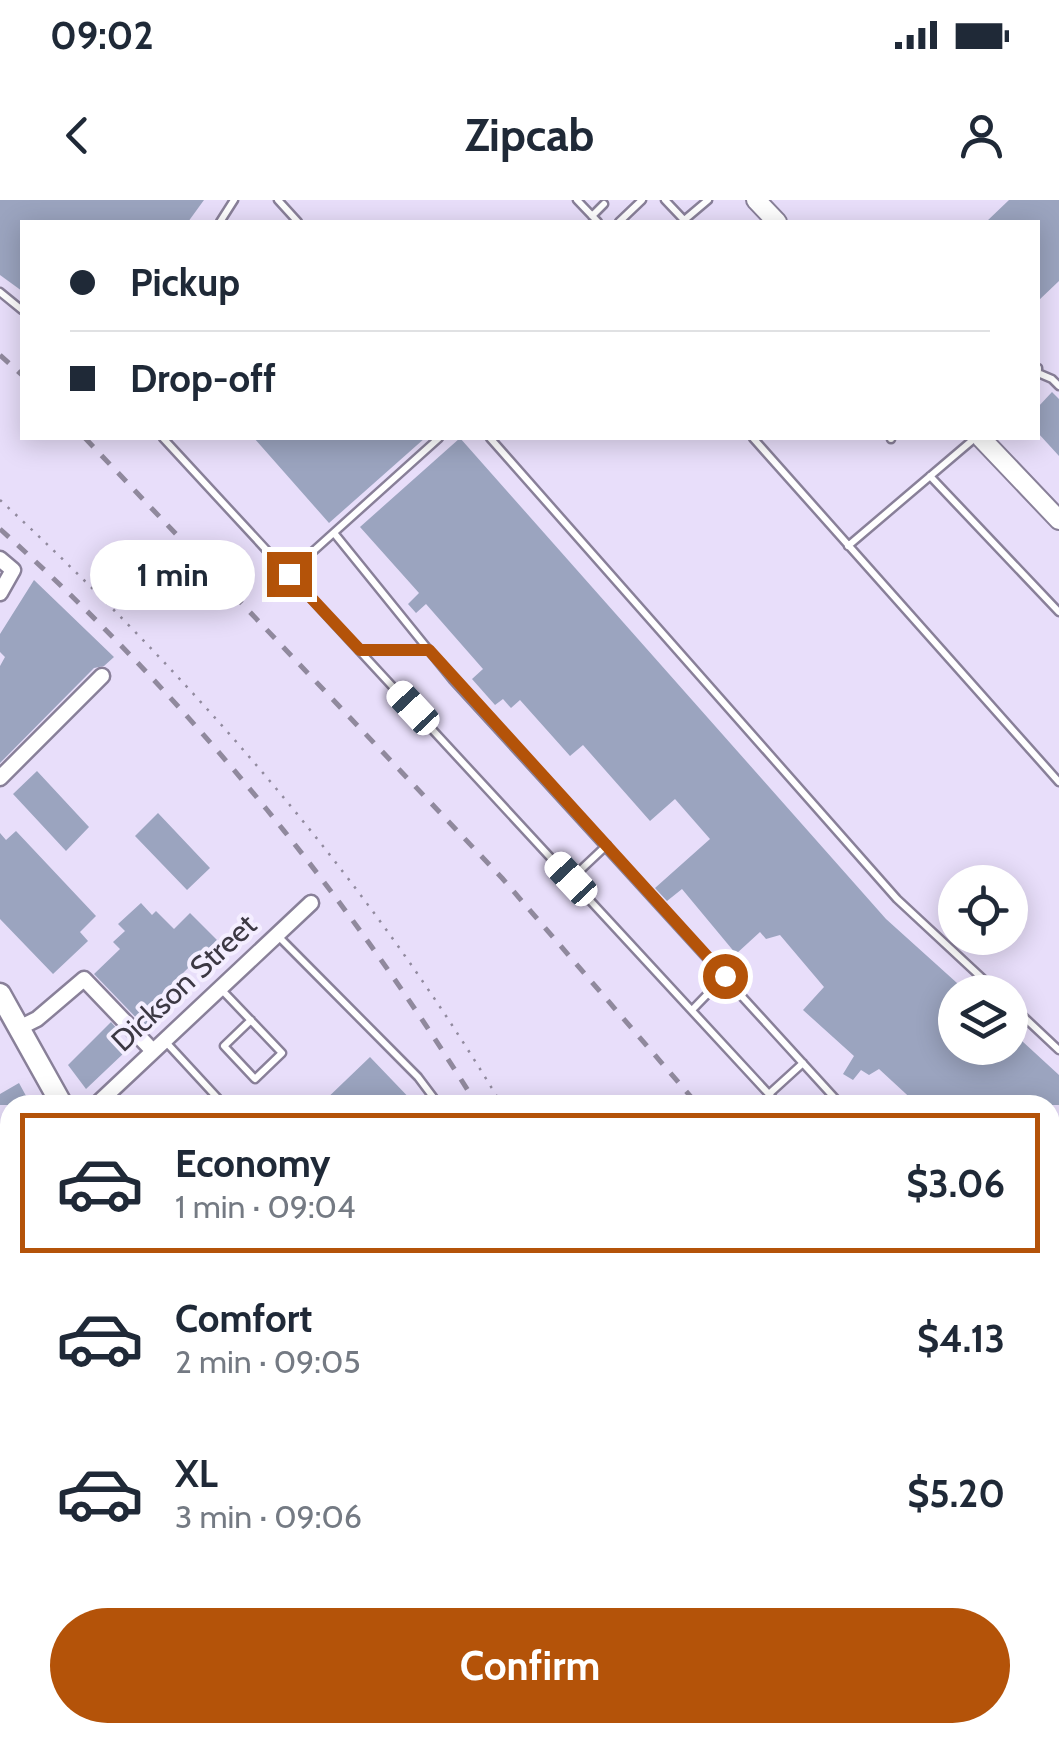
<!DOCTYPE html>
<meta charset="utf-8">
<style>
body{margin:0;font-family:Cabin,sans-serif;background:#f6f6f7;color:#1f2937;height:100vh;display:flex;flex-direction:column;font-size:38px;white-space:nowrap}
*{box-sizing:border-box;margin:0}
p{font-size:32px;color:#747a83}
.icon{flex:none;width:55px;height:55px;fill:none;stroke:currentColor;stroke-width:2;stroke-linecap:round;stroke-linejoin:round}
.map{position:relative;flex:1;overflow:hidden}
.drawer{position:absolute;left:0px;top:895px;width:1060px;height:648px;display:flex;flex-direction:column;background:#fff;border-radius:30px 30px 0 0;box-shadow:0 5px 25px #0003}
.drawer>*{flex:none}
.banner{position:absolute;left:20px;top:20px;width:1020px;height:220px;border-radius:0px;box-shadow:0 5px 25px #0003;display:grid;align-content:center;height:220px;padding:0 50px;background:#fff}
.tools{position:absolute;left:938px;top:665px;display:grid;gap:20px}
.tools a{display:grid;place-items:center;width:90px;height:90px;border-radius:50%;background:#fff;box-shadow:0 5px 25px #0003;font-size:50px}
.end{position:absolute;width:45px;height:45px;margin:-22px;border:12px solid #b45309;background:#fff;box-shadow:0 0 0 5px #fff}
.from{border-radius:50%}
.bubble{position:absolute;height:70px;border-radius:35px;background:#fff;box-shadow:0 5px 25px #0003;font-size:32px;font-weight:700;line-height:70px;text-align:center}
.car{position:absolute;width:30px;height:60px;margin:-30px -15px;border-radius:12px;box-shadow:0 0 8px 2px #0007;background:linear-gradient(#fff 24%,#345 0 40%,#fff 0 76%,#345 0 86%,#fff 0)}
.banner b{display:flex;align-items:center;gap:35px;height:95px;font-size:38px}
.banner b+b{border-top:2px solid #e0e1e3}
.banner i{width:25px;height:25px;background:#1f2937}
ul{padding:18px 0 0;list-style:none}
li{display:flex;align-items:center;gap:30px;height:140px;margin:0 20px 15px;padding:0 30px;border:5px solid transparent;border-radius:0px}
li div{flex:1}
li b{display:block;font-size:38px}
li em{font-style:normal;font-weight:700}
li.current{border-color:#b45309}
li>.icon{width:90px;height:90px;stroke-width:1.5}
.action{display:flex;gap:20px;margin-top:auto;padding:20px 50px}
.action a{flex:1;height:115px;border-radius:60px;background:#b45309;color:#fff;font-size:40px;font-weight:700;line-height:115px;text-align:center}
.status{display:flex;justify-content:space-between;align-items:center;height:70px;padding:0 50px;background:#fff;direction:ltr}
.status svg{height:28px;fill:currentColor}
header{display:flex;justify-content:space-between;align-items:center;height:130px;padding:0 50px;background:#fff;font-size:45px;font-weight:700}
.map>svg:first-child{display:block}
</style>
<div class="status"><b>09:02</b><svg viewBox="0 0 49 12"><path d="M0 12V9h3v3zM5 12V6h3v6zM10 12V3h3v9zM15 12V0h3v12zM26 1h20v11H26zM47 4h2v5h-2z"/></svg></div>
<header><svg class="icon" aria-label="back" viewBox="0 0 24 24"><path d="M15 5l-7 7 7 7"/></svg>Zipcab<svg class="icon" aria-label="person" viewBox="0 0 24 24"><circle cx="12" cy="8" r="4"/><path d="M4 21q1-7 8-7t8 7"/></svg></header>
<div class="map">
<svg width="1059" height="1542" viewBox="0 0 1059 1542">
<rect width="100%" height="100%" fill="#e8defa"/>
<path fill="#e6b8c1" d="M10 1296V1532L130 1533 115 1542H0V1302Z"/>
<path fill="#9ba4bf" d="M0 0H204L188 22H22V91L0 75Z
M1009 0H1059V81L1038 101V22H986Z
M1052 192 1059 199V256L1038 233V207Z
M254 238H425L329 323Z
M460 238 886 719 967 792H955V848H1010V830L1059 875V905H918L879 869 869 875 861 870 853 880 843 874 854 856 803 810 824 787 780 735 766 739 760 732 736 754 682 689 667 701 655 688 710 639 675 599 650 621 583 545 570 556 520 500 511 508 503 499 495 505 472 479 483 469 426 404 416 413 408 404 419 393 360 327Z
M34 380 114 457 104 466 94 468 0 563V466L5 457 0 452V434Z
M37 571 89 627 66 651 13 594Z
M158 613 210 668 187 690 135 636Z
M16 631 96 716 80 732 88 741 53 774 0 719V633L6 640Z
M141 703 152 715 156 711 174 729 190 713 217 740 148 807 158 818 147 829 94 774 120 749 113 742 125 731 118 724Z
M111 822 120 832 113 839 125 852 86 889 68 865Z
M370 857 416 905H320Z
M19 883 31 905H0V894Z"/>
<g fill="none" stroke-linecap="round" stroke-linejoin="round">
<defs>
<path id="lane" d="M278 0 298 22
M577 0 598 22
M665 0 684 20
M592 16 604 4
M220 22 234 0
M619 22 642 0
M682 22 708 0
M0 92 22 110
M1038 168V173L1052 179 1059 186
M163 238 779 905
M490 238 897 699 997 792
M753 238 1059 582
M891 239V238
M930 276 1059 412
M334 333 453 480 841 905
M848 346 975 238
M289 373 439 238
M361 450H429
M571 679 607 645
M278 736 418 877 439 905
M220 788 282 853 255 879 224 846 251 820
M1010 804 1059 850
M692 810 725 776
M164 840 224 905
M769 894 803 863
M0 1016 10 1034
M1050 1045 1059 1035
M0 1139 10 1133
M1050 1240 1059 1249
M302 1532 307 1542
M328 1532 333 1542
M795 1532 796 1542
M559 1542 576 1532"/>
<path id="street" d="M0 359 13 370 0 393
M0 578 102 476
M19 828 37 819 84 779 152 850
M96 905 311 703
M0 955 10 949
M0 1215 10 1232
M185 1532 191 1542
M713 1532 715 1542"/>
<path id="secondary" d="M756 0 777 22
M981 238 1059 320"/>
<path id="primary" d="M0 794 62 905
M420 1532 425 1542"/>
</defs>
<use href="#lane" stroke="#898099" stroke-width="11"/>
<use href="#street" stroke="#898099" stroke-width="19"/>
<use href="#secondary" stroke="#898099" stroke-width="22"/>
<use href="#primary" stroke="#898099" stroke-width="25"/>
<path stroke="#918a9e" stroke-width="2.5" stroke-dasharray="2.5 8" stroke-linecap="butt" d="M0 300C193 478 367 679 502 905
M10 1427 7 1441 10 1448
M0 1457 10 1452
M21 1542V1532"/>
<use href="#lane" stroke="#fff" stroke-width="6"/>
<use href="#street" stroke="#fff" stroke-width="14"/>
<use href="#secondary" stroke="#fff" stroke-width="18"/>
<use href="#primary" stroke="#fff" stroke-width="20"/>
<path stroke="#90899d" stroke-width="5" stroke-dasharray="12 12" stroke-linecap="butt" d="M0 155 22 175
M85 238 502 678 698 905
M0 329C187 497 345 692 477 905
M1050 1326 1059 1333
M735 1532 738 1542"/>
</g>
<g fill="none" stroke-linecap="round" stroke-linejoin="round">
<path stroke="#b45309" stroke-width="12" d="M289 374 360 450H429L725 776"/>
</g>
<g text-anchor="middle" stroke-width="8" stroke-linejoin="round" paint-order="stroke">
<g font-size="30" fill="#3c3843" stroke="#f4eeff">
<text transform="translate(184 783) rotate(-43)" y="10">Dickson Street</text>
</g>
</g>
</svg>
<div class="tools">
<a><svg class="icon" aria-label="locate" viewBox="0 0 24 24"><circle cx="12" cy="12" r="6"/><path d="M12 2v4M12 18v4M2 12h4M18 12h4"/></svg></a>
<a><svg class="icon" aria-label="layers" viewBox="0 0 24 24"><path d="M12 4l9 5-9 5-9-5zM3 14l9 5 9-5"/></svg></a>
</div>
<i class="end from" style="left:725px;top:776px"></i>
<i class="end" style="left:289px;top:374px"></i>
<div class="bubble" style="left:90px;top:340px;width:165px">1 min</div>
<i class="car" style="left:413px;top:508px;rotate:317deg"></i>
<i class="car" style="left:571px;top:679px;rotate:317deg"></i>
<div class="banner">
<b><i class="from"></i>Pickup</b>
<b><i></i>Drop-off</b>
</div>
<section class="drawer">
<ul>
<li class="current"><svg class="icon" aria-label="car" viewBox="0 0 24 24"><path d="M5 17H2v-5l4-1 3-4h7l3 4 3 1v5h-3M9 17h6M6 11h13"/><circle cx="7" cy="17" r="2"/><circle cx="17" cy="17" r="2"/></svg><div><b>Economy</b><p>1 min · 09:04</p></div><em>$3.06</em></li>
<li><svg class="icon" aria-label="car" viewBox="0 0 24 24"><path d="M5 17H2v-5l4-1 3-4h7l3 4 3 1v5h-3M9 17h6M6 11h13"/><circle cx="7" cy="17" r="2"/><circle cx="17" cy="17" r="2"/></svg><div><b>Comfort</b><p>2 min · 09:05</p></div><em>$4.13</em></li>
<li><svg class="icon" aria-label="car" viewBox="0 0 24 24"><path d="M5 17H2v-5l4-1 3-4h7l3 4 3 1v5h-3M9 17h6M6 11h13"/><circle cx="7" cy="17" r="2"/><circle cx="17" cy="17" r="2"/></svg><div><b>XL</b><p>3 min · 09:06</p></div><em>$5.20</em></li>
</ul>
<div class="action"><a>Confirm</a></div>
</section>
</div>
